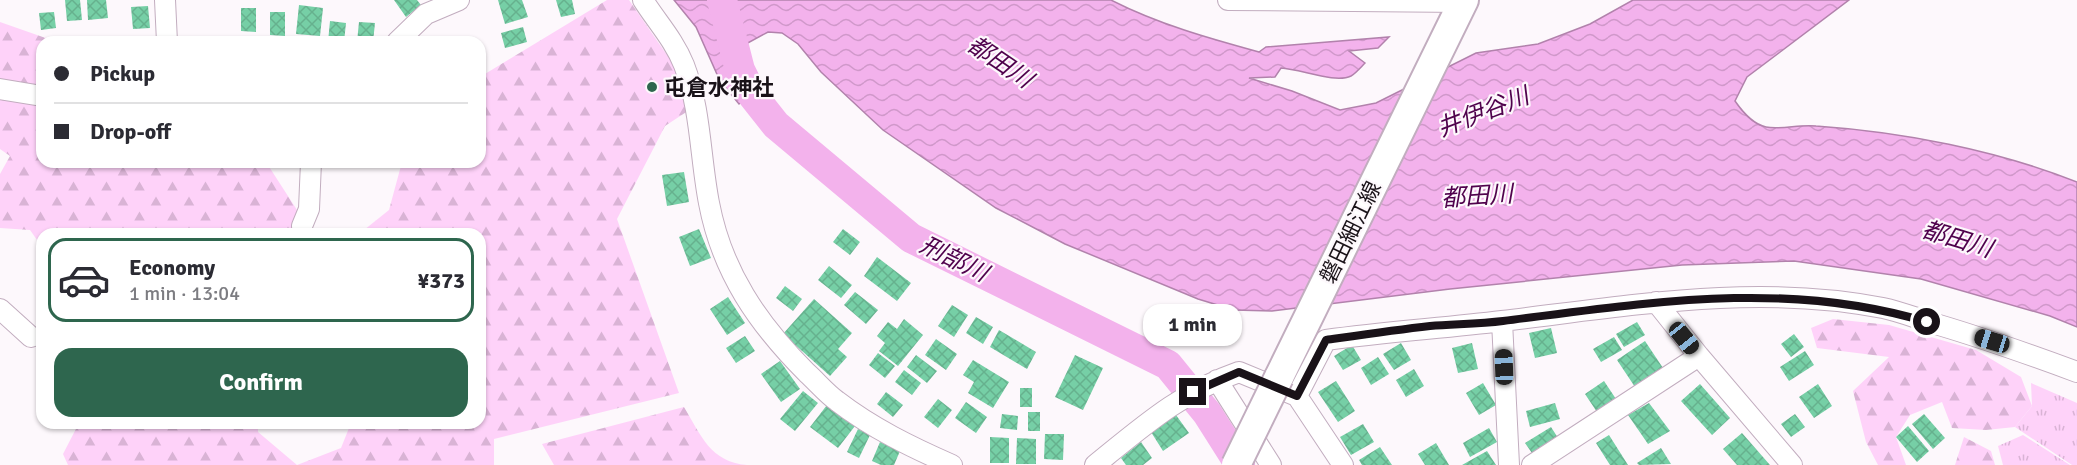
<!DOCTYPE html>
<meta charset="utf-8">
<style>
body{margin:0;font-family:Signika,"Noto Sans JP",sans-serif;background:#f2f2f3;color:#2b2b33;height:100vh;display:flex;flex-direction:column;font-size:22px;white-space:nowrap}
*{box-sizing:border-box;margin:0}
p{font-size:20px;color:#7c7c81}
.icon{flex:none;width:33px;height:33px;fill:none;stroke:currentColor;stroke-width:2;stroke-linecap:round;stroke-linejoin:round}
.map{position:relative;flex:1;overflow:hidden}
.side{position:absolute;left:36px;top:228px;width:450px;height:201px;display:flex;flex-direction:column;background:#fff;border-radius:18px;box-shadow:0 2px 4px #0004}
.side>*{flex:none}
.top-card{position:absolute;left:36px;top:36px;width:450px;height:132px;border-radius:18px;box-shadow:0 2px 4px #0004;display:grid;align-content:center;height:132px;padding:0 18px;background:#fff}
.end{position:absolute;width:27px;height:27px;margin:-14px;border:8px solid #191218;background:#fff;box-shadow:0 0 0 3px #fff}
.from{border-radius:50%}
.bubble{position:absolute;height:42px;border-radius:18px;background:#fff;box-shadow:0 2px 4px #0004;font-size:20px;font-weight:800;line-height:42px;text-align:center}
.car{position:absolute;width:18px;height:36px;margin:-18px -9px;border-radius:8px;box-shadow:0 0 4px 2px #0007;background:linear-gradient(#222 24%,#8ab4d8 0 40%,#222 0 76%,#8ab4d8 0 86%,#222 0)}
.top-card b{display:flex;align-items:center;gap:21px;height:57px;font-size:22px}
.top-card b+b{border-top:2px solid #e1e1e2}
.top-card i{width:15px;height:15px;background:#2b2b33}
ul{padding:10px 0 0;list-style:none}
li{display:flex;align-items:center;gap:18px;height:84px;margin:0 12px 9px;padding:0 6px;border:3px solid transparent;border-radius:18px}
li div{flex:1}
li b{display:block;font-size:22px}
li em{font-style:normal;font-weight:800}
li.on{border-color:#2e664e}
li>.icon{width:54px;height:54px;stroke-width:1.5}
.cta{display:flex;gap:12px;margin-top:auto;padding:12px 18px}
.cta a{flex:1;height:69px;border-radius:18px;background:#2e664e;color:#fff;font-size:24px;font-weight:800;line-height:69px;text-align:center}
.map>svg:first-child{display:block}
</style>
<div class="map">
<svg width="2077" height="465" viewBox="0 0 2077 465">
<defs>
<pattern id="grass-tufts" width="24" height="20" patternUnits="userSpaceOnUse" patternTransform="scale(1.5)"><rect width="24" height="20" fill="#fed2f9"/><path d="M3 7l-1-3M5 7V3M7 7l1-3M15 17l-1-3M17 17v-4M19 17l1-3" fill="none" stroke="#d9b3d5"/></pattern>
<pattern id="forest-firs" width="22" height="20" patternUnits="userSpaceOnUse" patternTransform="scale(1.5)"><rect width="22" height="20" fill="#fed2f9"/><path d="M5 1l3.5 6h-7zM16 11l3.5 6h-7z" fill="#d9b3d5"/></pattern>
<pattern id="water-waves" width="16" height="10" patternUnits="userSpaceOnUse" patternTransform="scale(1.5)"><rect width="16" height="10" fill="#f3b2ec"/><path d="M0 5q4-4 8 0t8 0" fill="none" stroke="#d098ca"/></pattern>
<pattern id="building-cross-hatch" width="8" height="8" patternUnits="userSpaceOnUse" patternTransform="scale(1.5)"><rect width="8" height="8" fill="#76cfa6"/><path d="M0 0l8 8M0 8l8-8" fill="none" stroke="#66b18e"/></pattern>
</defs>
<rect width="100%" height="100%" fill="#fdf8fc"/>
<path fill="url(#grass-tufts)" d="M2031 383 2077 403V465H2072L2015 427 2032 406Z
M2023 435 2070 465H2003L1998 446Z"/>
<path fill="url(#forest-firs)" d="M607 0H629L700 103 665 126 617 219 679 393 494 439V465H68L63 454 79 423H258V432L297 465 341 448 351 423H480V234H359L389 210 402 162H480V77Z
M0 22 57 42H42V162H266L297 210 290 234H42V247L30 230 0 228V174L10 156 0 149Z
M1833 319 1889 325 1976 350 2021 377 2032 406 2015 427 1986 430 1952 428 1942 402 1910 415 1896 437 1906 465H1878L1866 442 1853 391 1889 357 1817 348 1811 328Z
M684 407C701 435 710 462 747 465H554L542 444Z
M1964 437 1991 451 1995 465H1955Z"/>
<path fill="url(#water-waves)" stroke="#b282ac" stroke-width="1.5" d="M674 0H1111C1158 24 1208 38 1259 52L1266 47 1389 37 1378 48 1349 51 1365 63C1361 67 1356 73 1351 76 1335 84 1301 69 1281 68L1275 77 1249 78 1292 91 1340 110 1376 103 1476 53 1538 44 1590 24 1633 0H1849L1747 77 1735 101C1742 111 1752 124 1766 127 1781 130 1800 124 1816 126 1903 132 1996 150 2077 182V327L2050 316 1921 279 1794 261 1682 265 1450 289 1272 311 1234 310 1198 299 1065 244 996 208 883 130 821 72 798 44 782 33 768 32 744 45 743 58 761 85 739 104 720 81 696 27Z"/>
<g fill="none" stroke-linecap="round" stroke-linejoin="round">
<path stroke="#f3b2ec" stroke-width="30" d="M722 0 740 70 753 96 776 125 911 238 1168 365 1207 413 1240 465"/>
</g>
<path fill="url(#building-cross-hatch)" d="M65 0H80L82 20 67 21Z
M87 0H106L108 18 88 20Z
M394 0H417L421 5 406 17Z
M498 0H522L528 17 505 24Z
M556 0H572L575 14 561 17Z
M299 5 323 8 320 36 296 34Z
M148 6 150 28 133 29 131 7Z
M241 8H256V32L241 31Z
M54 12 56 28 41 30 39 13Z
M270 12H285V36L270 35Z
M330 21 346 23 344 42H328Z
M359 22 375 23 373 42H357Z
M523 27 527 42 505 48 501 33Z
M684 172 689 202 667 206 662 175Z
M699 229 711 258 690 266 679 237Z
M843 229 860 242 850 255 833 242Z
M877 257 911 283 897 301 864 276Z
M829 266 852 285 841 298 818 280Z
M785 286 802 299 793 311 776 298Z
M855 292 878 310 866 324 844 305Z
M728 297 745 323 727 335 710 309Z
M814 299 852 333 838 349 847 357 830 376 783 334Z
M952 305 968 315 954 337 938 326Z
M976 317 993 327 983 344 966 333Z
M904 319 923 335 898 366 879 351 885 343 877 336 888 322 897 329Z
M1637 322 1645 335 1624 347 1616 334Z
M1551 328 1557 353 1535 358 1529 333Z
M999 330 1036 352 1027 369 990 347Z
M1794 334 1804 347 1791 357 1781 344Z
M745 336 755 351 736 363 726 348Z
M1614 337 1622 350 1601 362 1593 349Z
M936 339 957 354 946 370 925 355Z
M1645 341 1663 368 1635 387 1617 360Z
M1401 343 1411 360 1394 370 1383 354Z
M1472 343 1478 369 1458 373 1452 348Z
M1352 345 1361 360 1343 370 1334 356Z
M1805 351 1814 365 1789 381 1780 367Z
M878 353 895 366 885 378 869 365Z
M916 355 937 371 927 383 907 367Z
M1075 355 1103 368 1083 410 1055 397Z
M1378 357 1389 374 1371 385 1361 368Z
M973 360 1009 382 993 408 968 393 974 382 963 375Z
M780 361 800 389 781 402 761 374Z
M1414 369 1424 386 1406 397 1396 380Z
M904 370 921 383 912 395 895 382Z
M1336 381 1355 411 1338 422 1318 392Z
M1604 381 1618 402 1599 415 1585 394Z
M1483 383 1496 405 1479 415 1466 393Z
M1700 384 1730 418 1712 435 1681 401Z
M1818 384 1832 406 1814 418 1799 397Z
M1020 388H1032V407H1020Z
M803 391 818 403 795 431 780 419Z
M886 392 903 405 893 417 877 404Z
M938 399 952 410 938 428 924 417Z
M966 402 987 417 976 433 955 418Z
M1555 403 1560 419 1530 427 1526 411Z
M1649 403 1670 431 1648 444 1628 415Z
M827 405 855 426 838 448 810 427Z
M1028 412H1040V431H1028Z
M1002 414 1018 416 1017 430 1000 428Z
M1795 414 1805 427 1791 437 1781 424Z
M1924 414 1945 438 1933 449 1912 424Z
M1176 415 1189 433 1163 451 1151 432Z
M1363 424 1374 442 1351 455 1340 437Z
M1908 426 1929 451 1917 462 1896 437Z
M1551 427 1560 441 1534 456 1525 443Z
M1489 428 1497 442 1470 457 1463 443Z
M858 429 870 435 859 458 847 452Z
M1742 433 1770 465H1737L1723 449Z
M1045 434H1064L1063 460 1044 459Z
M1609 435 1628 465H1610L1596 443Z
M990 437 1009 438V463H990Z
M1017 438 1036 439V464H1016Z
M880 442 900 451 894 465H881L872 461Z
M1141 442 1152 458 1143 465H1126L1121 458Z
M1436 443 1449 465H1425L1418 454Z
M1380 447 1392 465H1362L1359 460Z
M1661 448 1671 464 1639 465 1637 463Z
M1487 451 1496 465H1462Z"/>
<g fill="none" stroke-linecap="round" stroke-linejoin="round">
<defs>
<path id="street" d="M165 0 167 42
M643 0C657 22 674 40 684 65 701 109 700 157 709 203 722 272 758 324 807 373 817 382 826 393 837 401 872 428 911 447 952 465
M1228 0 1463 2
M397 42 426 14 459 0
M0 89 42 96
M302 226 309 209 311 162
M1656 302 1699 356
M0 309 31 337
M1502 321 1509 465
M1217 380 1271 465
M1297 396 1343 465
M1095 465C1142 427 1181 392 1239 372L1297 396 1326 340C1385 332 1444 328 1502 321 1629 306 1756 283 1883 308 1902 312 1921 320 1939 325 1986 339 2031 355 2077 372
M1532 465 1699 356 1792 465"/>
<path id="secondary" d="M1279 377 1464 0"/>
</defs>
<use href="#street" stroke="#c2adbf" stroke-width="22"/>
<use href="#secondary" stroke="#c2adbf" stroke-width="32"/>
<use href="#street" stroke="#fff" stroke-width="20"/>
<use href="#secondary" stroke="#fff" stroke-width="28"/>
<defs>
<path id="secondary-bridge" d="M1236 465 1279 377"/>
</defs>
<use href="#secondary-bridge" stroke="#c2adbf" stroke-width="32" stroke-linecap="butt"/>
<use href="#secondary-bridge" stroke="#fff" stroke-width="28"/>
</g>
<g fill="none" stroke-linecap="round" stroke-linejoin="round">
<path stroke="#191218" stroke-width="8" d="M1193 392 1239 372 1297 396 1326 340C1361 335 1395 330 1430 326 1454 324 1479 324 1503 321 1646 303 1785 279 1927 322"/>
</g>
<circle fill="#2e664e" stroke="#fdf8fc" stroke-width="2" cx="652" cy="87" r="6"/>
<g text-anchor="middle" stroke-width="4.5" stroke-linejoin="round" paint-order="stroke">
<g font-size="22" font-weight="bold" fill="#191218" stroke="#fdf8fc" text-anchor="start">
<text x="664" y="95">屯倉水神社</text>
</g>
<g font-size="22" fill="#191218" stroke="#fdf8fc">
<text transform="translate(1350 232) rotate(-64)" y="8">磐田細江線</text>
</g>
<g font-size="24" font-style="italic" fill="#50024d" stroke="#fdf8fc">
<text transform="translate(1000 62) rotate(34)" y="8">都田川</text>
<text transform="translate(1483 112) rotate(-21)" y="8">井伊谷川</text>
<text transform="translate(1477 196) rotate(-4)" y="8">都田川</text>
<text transform="translate(1957 239) rotate(17)" y="8">都田川</text>
<text transform="translate(954 259) rotate(26)" y="8">刑部川</text>
</g>
</g>
</svg>
<i class="end from" style="left:1927px;top:322px"></i>
<i class="end" style="left:1193px;top:392px"></i>
<div class="bubble" style="left:1143px;top:304px;width:99px">1 min</div>
<i class="car" style="left:1684px;top:338px;rotate:141deg"></i>
<i class="car" style="left:1992px;top:341px;rotate:287deg"></i>
<i class="car" style="left:1504px;top:367px;rotate:358deg"></i>
<div class="top-card">
<b><i class="from"></i>Pickup</b>
<b><i></i>Drop-off</b>
</div>
<section class="side">
<ul>
<li class="on"><svg class="icon" aria-label="car" viewBox="0 0 24 24"><path d="M5 17H2v-5l4-1 3-4h7l3 4 3 1v5h-3M9 17h6M6 11h13"/><circle cx="7" cy="17" r="2"/><circle cx="17" cy="17" r="2"/></svg><div><b>Economy</b><p>1 min · 13:04</p></div><em>¥373</em></li>
</ul>
<div class="cta"><a>Confirm</a></div>
</section>
</div>
